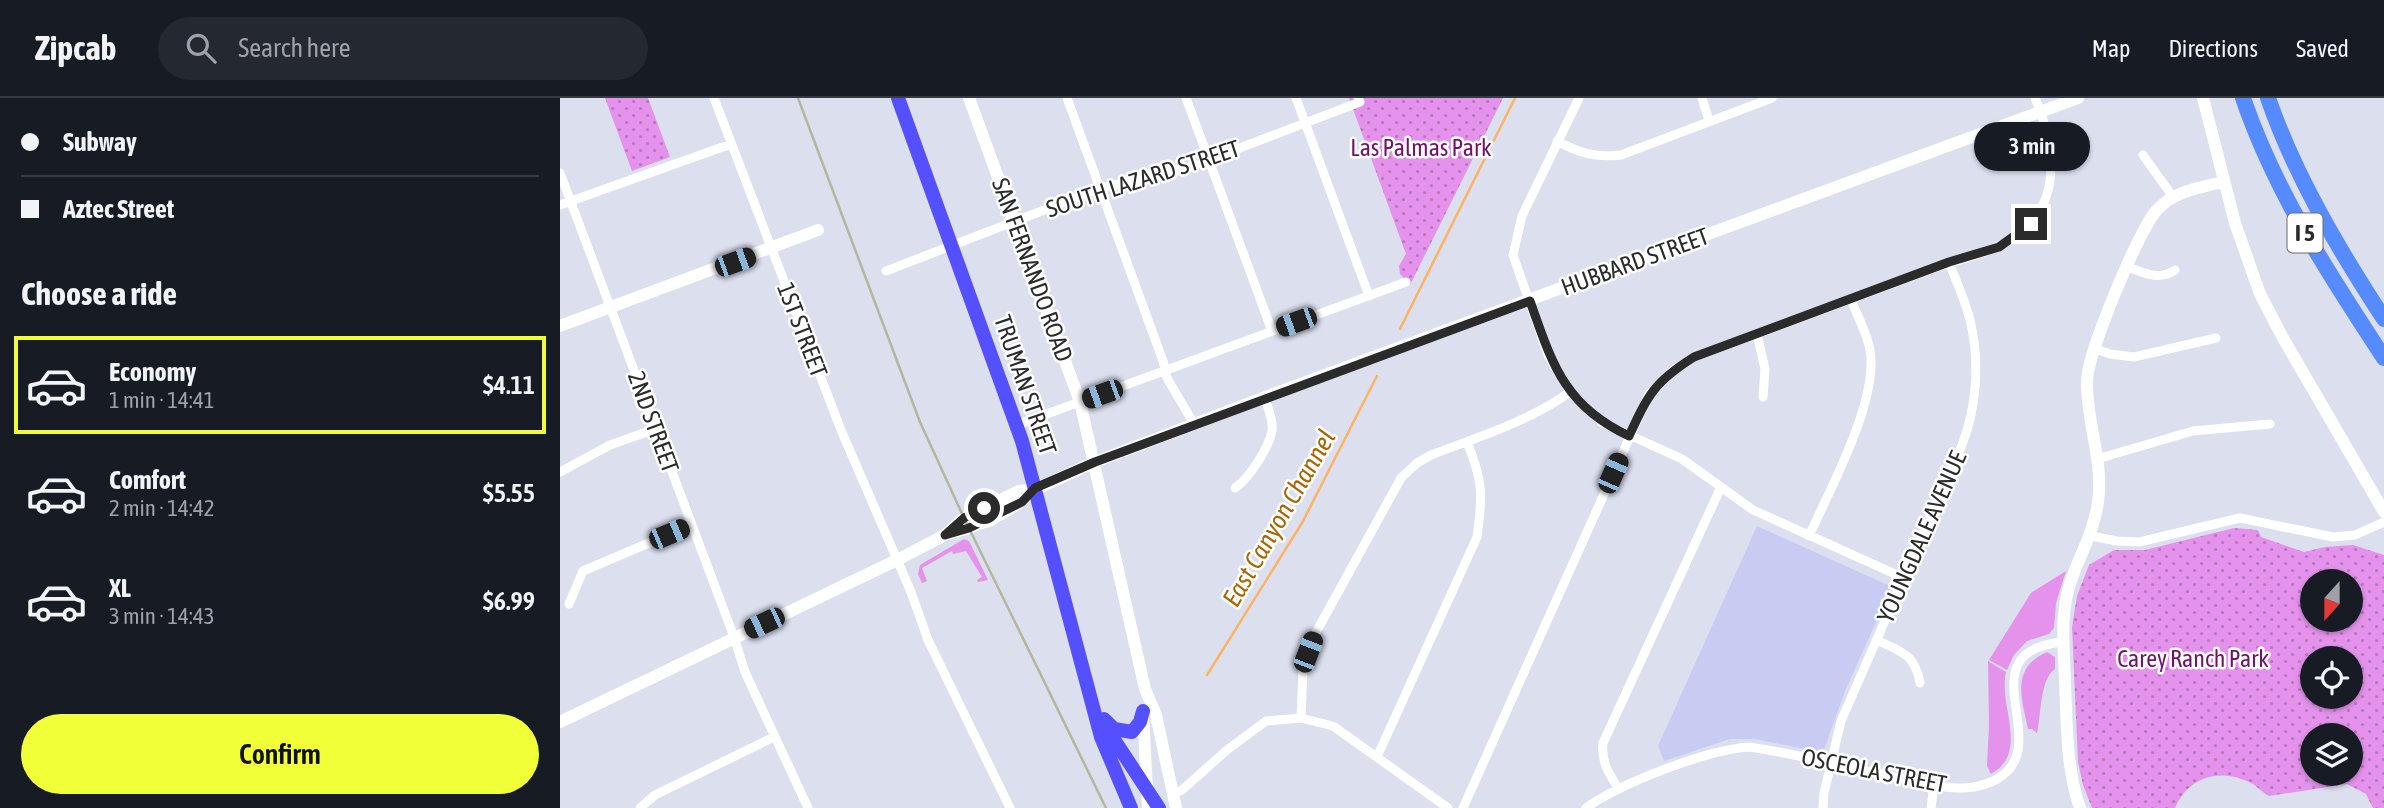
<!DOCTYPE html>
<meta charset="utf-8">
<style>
body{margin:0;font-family:"Asap Condensed",sans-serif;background:#242831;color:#f1f3f6;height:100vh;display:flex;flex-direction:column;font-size:26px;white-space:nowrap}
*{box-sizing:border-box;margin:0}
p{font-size:23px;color:#9ea1a6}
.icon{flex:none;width:38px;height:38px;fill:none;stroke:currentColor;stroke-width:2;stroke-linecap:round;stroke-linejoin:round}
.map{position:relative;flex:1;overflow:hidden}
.panel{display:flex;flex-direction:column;background:#171b24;width:560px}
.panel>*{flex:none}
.banner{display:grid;align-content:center;height:154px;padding:0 21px;background:#171b24}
.needle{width:46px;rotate:201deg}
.controls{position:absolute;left:1740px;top:471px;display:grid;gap:14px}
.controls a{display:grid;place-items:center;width:63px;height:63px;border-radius:50%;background:#171b24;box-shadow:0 2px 5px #0004;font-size:35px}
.end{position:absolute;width:32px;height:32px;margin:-16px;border:9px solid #2b2b2b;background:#fff;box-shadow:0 0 0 4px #fff}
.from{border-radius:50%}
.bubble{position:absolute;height:49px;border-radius:24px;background:#171b24;box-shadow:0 2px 5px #0004;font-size:23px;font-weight:600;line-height:49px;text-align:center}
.car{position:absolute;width:21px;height:42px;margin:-21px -10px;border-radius:9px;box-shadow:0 0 5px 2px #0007;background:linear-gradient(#222 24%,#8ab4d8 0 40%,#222 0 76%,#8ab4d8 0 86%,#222 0)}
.banner b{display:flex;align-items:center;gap:24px;height:66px;font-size:26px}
.banner b+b{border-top:2px solid #363941}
.banner i{width:18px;height:18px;background:#f1f3f6}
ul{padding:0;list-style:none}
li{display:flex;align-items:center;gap:21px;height:98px;margin:0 14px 10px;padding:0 7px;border:4px solid transparent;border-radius:0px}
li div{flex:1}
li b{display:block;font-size:26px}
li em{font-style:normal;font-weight:600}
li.selected{border-color:#f1ff38}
li>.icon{width:63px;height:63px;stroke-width:1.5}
h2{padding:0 21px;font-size:32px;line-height:84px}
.cta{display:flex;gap:14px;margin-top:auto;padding:14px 21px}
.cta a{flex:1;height:80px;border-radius:42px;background:#f1ff38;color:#111;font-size:28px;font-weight:600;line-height:80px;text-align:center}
header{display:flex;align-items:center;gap:42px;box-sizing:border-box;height:98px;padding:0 35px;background:#171b24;border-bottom:2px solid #363941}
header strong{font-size:33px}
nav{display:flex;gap:38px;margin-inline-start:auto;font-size:24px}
.search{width:490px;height:63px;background:#242831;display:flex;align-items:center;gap:18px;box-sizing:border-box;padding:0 24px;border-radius:38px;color:#9ea1a6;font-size:26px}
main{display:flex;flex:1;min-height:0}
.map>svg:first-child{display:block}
</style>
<header>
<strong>Zipcab</strong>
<div class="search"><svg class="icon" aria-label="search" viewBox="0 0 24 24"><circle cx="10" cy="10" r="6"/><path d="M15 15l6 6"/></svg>Search here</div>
<nav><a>Map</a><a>Directions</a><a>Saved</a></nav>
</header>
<main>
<section class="panel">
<div class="banner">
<b><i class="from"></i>Subway</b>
<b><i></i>Aztec Street</b>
</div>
<h2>Choose a ride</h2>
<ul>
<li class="selected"><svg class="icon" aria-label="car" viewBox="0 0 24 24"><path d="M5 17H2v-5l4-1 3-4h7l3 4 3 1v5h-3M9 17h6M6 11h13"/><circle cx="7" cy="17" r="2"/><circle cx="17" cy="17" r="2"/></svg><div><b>Economy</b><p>1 min · 14:41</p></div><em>$4.11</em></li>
<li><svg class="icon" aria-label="car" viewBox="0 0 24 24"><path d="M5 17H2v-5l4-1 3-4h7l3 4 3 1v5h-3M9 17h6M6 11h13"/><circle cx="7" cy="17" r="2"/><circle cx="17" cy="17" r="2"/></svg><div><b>Comfort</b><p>2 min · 14:42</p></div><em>$5.55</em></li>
<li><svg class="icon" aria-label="car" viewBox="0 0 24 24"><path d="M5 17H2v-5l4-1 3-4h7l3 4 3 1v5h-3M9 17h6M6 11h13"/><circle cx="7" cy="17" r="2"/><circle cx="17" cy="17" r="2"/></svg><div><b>XL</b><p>3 min · 14:43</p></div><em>$6.99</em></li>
</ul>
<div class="cta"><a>Confirm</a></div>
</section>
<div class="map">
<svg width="1824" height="710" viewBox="0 0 1824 710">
<defs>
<pattern id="park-dots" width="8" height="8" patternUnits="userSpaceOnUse" patternTransform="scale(1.75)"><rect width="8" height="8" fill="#e492eb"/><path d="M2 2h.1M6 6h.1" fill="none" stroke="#b977bf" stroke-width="1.8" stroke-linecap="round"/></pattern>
</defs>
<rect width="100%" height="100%" fill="#dbdfee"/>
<path fill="#c9ccf2" d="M1197 428 1330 488 1331 491 1285 593 1264 652 1260 654 1194 641H1170L1104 663 1098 648Z"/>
<path fill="#e492eb" d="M404 441 409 443 428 482 418 484 417 482 422 479 406 453 393 456 392 453 362 470 367 483 362 485 358 476 360 467Z
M1506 473 1496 505 1494 530 1489 536 1467 543 1454 557 1447 572 1429 562 1471 495Z
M1487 554 1495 559V571C1480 580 1481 619 1477 635L1472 631H1468C1462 601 1450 570 1487 554Z
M1428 563 1446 574C1438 608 1470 654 1431 676L1427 668 1429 628Z"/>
<path fill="url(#park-dots)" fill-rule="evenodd" d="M45 0H88L110 59 72 73Z
M789 0H943L850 187 840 176 839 168 846 156Z
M1674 430 1698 432 1701 439 1744 454 1765 449 1793 447 1824 457V710H1813L1806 696 1787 686 1709 698C1702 694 1697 688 1691 685 1660 669 1628 679 1615 710H1532L1523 687 1518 664 1512 529 1517 498 1529 467 1554 452H1585ZM1752 483H1790V522H1752ZM1752 560H1790V598H1752ZM1752 637H1790V676H1752Z"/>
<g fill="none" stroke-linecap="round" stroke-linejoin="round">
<path stroke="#fcb363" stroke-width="2.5" d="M840 231 955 0
M647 577 742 425 817 278"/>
<path stroke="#fff" stroke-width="9" d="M154 0 281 332 351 494 368 542 450 710
M507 0 603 263 607 280 634 326
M626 0 712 233
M736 0 809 198
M1019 0 962 118 953 157 988 257 1010 294 1043 325 1122 361 1193 412 1344 480
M1142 0 1149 23
M997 43C1019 55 1036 60 1061 57L1212 0
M1583 57 1613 99
M0 75 174 539 185 574 248 710
M0 107 171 46
M1568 169C1584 175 1599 183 1615 172
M326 173 541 90 625 71 800 4 798 0
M1197 236 1205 271 1203 299
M1533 250 1550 256 1574 259 1656 240
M457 327 846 184
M1537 361 1633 333 1710 326
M0 374 50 347 95 331
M675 390C689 381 709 349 712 333 714 323 707 309 705 299
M1249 438C1270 391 1319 302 1310 252 1307 235 1297 217 1291 202
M1531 438 1557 443 1579 444 1680 420 1773 439 1795 437 1824 424
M9 506 23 473 131 427
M1316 542C1341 553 1355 556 1360 585
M741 620 743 571 754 538 841 380 857 365 871 357C918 339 968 324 1010 294
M817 659 917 439C923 397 923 383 907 344
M1058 690C1048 674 1041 663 1043 645L1161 389
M613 696 622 692 667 652 706 623 741 620 773 628 888 710
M80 710 95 697 214 639
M903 710 1089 296 1115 271 1134 259C1212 231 1291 201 1369 172 1403 159 1445 154 1470 126 1502 91 1492 40 1475 0
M1026 710C1061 685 1146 652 1189 649 1238 656 1286 669 1335 679 1360 684 1388 693 1414 689 1424 687 1435 684 1443 677 1491 641 1406 553 1503 544
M1263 710 1264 695 1281 623 1402 347C1417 308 1420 263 1410 222 1405 202 1396 183 1389 164
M1371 710 1374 687"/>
<path stroke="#fff" stroke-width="12" d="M409 0 520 304 585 591 596 617 616 710
M1643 0 1675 125 1700 196 1723 240 1824 414
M0 228 258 132
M387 436C419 428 453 414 475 391
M583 616 588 710
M0 624 337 462 385 437 404 420 459 393 476 391 535 364 705 299 1518 0
M1520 710C1506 670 1507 627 1505 584 1504 553 1500 519 1509 489 1518 459 1533 438 1538 404 1544 363 1526 324 1527 283 1527 256 1578 134 1596 113 1613 93 1639 90 1663 84"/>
<path stroke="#5450ff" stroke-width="14" d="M338 0 462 343 541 639 571 710
M544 621 551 637 599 710
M545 622 554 631 572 634 580 624 583 613"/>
<path stroke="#568aff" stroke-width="16" d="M1683 0C1715 94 1770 178 1824 260
M1708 0C1735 78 1779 152 1824 221"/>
<path stroke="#b4b79d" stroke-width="2.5" d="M238 0 360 324 404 420 546 710"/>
</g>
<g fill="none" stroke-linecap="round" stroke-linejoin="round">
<path stroke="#2b2b2b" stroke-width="9" d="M424 410 404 420 385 437 409 430 462 404 475 390 535 364 970 203C992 265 1004 308 1069 338 1088 297 1094 284 1134 259L1389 164 1439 149 1471 126"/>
</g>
<g text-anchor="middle" stroke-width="5" stroke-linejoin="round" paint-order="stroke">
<rect fill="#fff" stroke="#6b6b6b" stroke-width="2" x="1727.5" y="115.5" width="35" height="39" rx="5"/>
<g font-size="23" font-weight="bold" fill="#2b2b2b">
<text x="1745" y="143">I 5</text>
</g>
<g font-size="24" fill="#71126c" stroke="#fff">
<text x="861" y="58">Las Palmas Park</text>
<text x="1633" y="569">Carey Ranch Park</text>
</g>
<g font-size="24" fill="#2b2b2b" stroke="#fff">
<text transform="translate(583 81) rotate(-18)" y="8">SOUTH LAZARD STREET</text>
<text transform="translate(1075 164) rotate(-20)" y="8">HUBBARD STREET</text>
<text transform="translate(472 172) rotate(70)" y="8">SAN FERNANDO ROAD</text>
<text transform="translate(242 232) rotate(69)" y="8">1ST STREET</text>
<text transform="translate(465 287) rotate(71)" y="8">TRUMAN STREET</text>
<text transform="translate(93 324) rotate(70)" y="8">2ND STREET</text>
<text transform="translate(1362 439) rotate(-66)" y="8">YOUNGDALE AVENUE</text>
<text transform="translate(1314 673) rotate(11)" y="8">OSCEOLA STREET</text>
</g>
<g font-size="26" font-style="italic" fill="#a60" stroke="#fff">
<text transform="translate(719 420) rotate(-60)" y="9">East Canyon Channel</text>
</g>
</g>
</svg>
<div class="controls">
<a><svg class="needle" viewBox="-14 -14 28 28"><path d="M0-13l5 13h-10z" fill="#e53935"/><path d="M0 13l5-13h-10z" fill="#9ea1a6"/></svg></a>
<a><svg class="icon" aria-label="locate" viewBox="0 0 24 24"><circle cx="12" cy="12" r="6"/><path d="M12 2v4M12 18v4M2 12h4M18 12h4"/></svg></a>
<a><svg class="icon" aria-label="layers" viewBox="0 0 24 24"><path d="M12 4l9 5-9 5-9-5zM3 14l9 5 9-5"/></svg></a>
</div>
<i class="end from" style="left:424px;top:410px"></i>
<i class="end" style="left:1471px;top:126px"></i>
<div class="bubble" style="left:1414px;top:24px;width:116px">3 min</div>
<i class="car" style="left:175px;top:164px;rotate:70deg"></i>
<i class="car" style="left:736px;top:224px;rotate:250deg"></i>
<i class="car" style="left:542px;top:296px;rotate:250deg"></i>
<i class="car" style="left:1053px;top:375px;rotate:24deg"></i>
<i class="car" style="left:109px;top:436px;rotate:67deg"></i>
<i class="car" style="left:204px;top:525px;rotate:245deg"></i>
<i class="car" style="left:748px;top:554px;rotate:21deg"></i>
</div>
</main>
